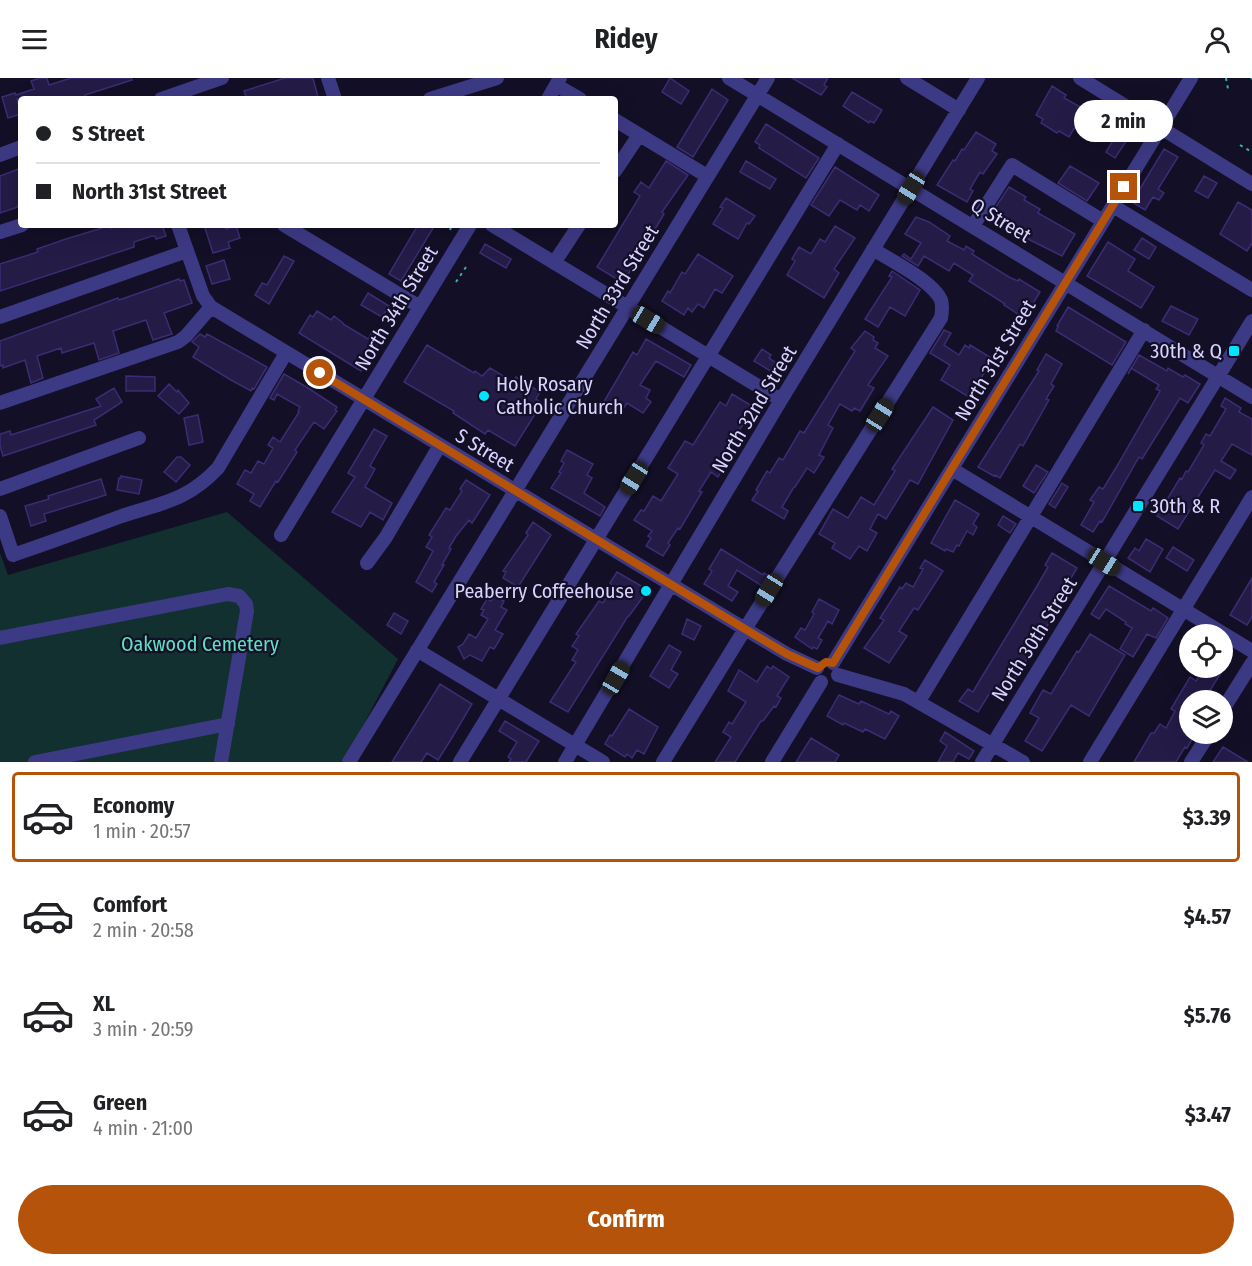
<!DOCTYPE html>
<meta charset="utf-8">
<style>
body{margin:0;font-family:"Fira Sans Condensed",sans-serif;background:#f2f2f2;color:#202124;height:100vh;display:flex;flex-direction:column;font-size:22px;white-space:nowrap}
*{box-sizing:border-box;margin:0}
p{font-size:20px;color:#757577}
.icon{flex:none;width:33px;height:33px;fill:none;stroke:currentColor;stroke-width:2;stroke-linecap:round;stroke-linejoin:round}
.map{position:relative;height:684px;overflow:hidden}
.details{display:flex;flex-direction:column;background:#fff;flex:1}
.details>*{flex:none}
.banner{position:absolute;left:18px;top:18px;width:600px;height:132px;border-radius:6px;box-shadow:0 6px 24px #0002;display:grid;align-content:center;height:132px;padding:0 18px;background:#fff}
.controls{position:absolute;left:1179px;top:546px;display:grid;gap:12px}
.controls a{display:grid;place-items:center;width:54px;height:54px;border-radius:50%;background:#fff;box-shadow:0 6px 24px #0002;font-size:30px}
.end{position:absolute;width:27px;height:27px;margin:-14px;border:8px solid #b45309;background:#fff;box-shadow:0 0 0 3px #fff}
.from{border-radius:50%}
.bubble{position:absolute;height:42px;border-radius:21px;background:#fff;box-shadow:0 6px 24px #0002;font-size:20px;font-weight:700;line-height:42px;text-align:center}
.car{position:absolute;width:18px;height:36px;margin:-18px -9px;border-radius:8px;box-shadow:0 0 4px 2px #0007;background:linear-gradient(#222 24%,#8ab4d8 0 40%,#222 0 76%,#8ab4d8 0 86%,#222 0)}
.banner b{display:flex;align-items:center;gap:21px;height:57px;font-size:22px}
.banner b+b{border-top:2px solid #e0e0e0}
.banner i{width:15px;height:15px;background:#202124}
ul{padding:10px 0 0;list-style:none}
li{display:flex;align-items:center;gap:18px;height:90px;margin:0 12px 9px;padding:0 6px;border:3px solid transparent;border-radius:6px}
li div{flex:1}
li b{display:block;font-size:22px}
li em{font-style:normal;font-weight:700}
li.active{border-color:#b45309}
li>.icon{width:54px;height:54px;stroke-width:1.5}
.button{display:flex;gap:12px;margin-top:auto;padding:12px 18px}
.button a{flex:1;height:69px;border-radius:36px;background:#b45309;color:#fff;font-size:24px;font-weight:700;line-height:69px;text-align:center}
header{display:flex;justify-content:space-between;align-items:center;height:78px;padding:0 18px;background:#fff;font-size:27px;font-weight:700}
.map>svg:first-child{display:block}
</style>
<header><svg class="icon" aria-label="menu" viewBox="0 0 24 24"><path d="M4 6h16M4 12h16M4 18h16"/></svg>Ridey<svg class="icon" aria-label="person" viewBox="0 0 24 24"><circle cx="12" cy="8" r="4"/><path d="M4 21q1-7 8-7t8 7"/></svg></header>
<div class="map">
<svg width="1252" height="684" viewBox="0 0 1252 684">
<rect width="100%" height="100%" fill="#130f26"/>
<path fill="#12302f" d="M227 434 398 581 344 684H0V475L8 497Z"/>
<path fill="#241b47" stroke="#3b2d73" stroke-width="1.5" d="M40 0H47L49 7 71 0H131L132 2 85 17 86 19 80 21H17L21 36 8 40 2 19 15 15 16 17 34 11 31 3Z
M285 0H313L318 19 311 21H247L244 13Z
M670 0 689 13 681 26 662 14Z
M792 0H828L824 7 827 9 821 17Z
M1052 8 1066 17 1064 20 1102 41 1091 59 1075 49 1069 59 1059 53 1057 55 1041 45 1043 41 1036 37Z
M712 11 728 22 693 79 677 69Z
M852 14 882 32 874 45 870 43 869 45 843 28Z
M766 46 819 80 806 100 759 70 760 67 755 64Z
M1121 49 1131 56 1115 80 1106 74Z
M976 54 996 66 992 73 997 76 983 96 980 94 970 111 973 113 967 124 937 107 953 82 955 83 962 71 964 72Z
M1164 71 1178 79 1158 111 1164 115 1159 122 1153 119 1145 132 1132 124Z
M666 83 688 97 662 134 664 136 623 205 597 189 640 118 634 114 641 104 649 110Z
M746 83 776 101 770 111 740 94Z
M1070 88 1099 105 1087 123 1058 105Z
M835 89 879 117 869 133 860 127 857 132 840 122 829 138 811 127Z
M21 90V126L18 127V129L0 135V98Z
M1204 98 1217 105 1208 120 1195 113Z
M1009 109 1026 119 1024 122 1040 131 1038 135 1075 156 1062 178 1028 161 991 136Z
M726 120 755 138 749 146 747 145 738 161 713 146 723 130 720 129Z
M1238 124 1252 132V165L1247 173 1220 156Z
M916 139 929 144 950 158 947 163 964 172 966 168 974 173 972 176 1009 199 1018 203 1019 201 1040 214 1024 240 1004 227 1005 226 969 203 973 197 954 185 949 193 924 178 918 188 902 178 904 176 911 181 921 165 905 156Z
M121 147H162L166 158 156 161 155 158H152L134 164V169L0 213V186L38 174 37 171 66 161 109 148 110 150Z
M204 147H225L226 151 236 148 240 160 228 164 230 170 213 175Z
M418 147H435L401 203 389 196Z
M835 148 855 160 834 191 839 195 824 220 787 197 795 183 792 181 799 169 811 176 820 161 825 164Z
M1142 160 1156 169 1149 181 1134 172Z
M1108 164 1135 181 1128 193 1154 209 1141 230 1087 198Z
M485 166 511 181 506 190 480 175Z
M698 176 733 198 722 215 715 211 704 230 698 226 692 234 688 230 684 237 662 223 668 213 670 215 682 194 685 196Z
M284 178 294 183 269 226 255 217 262 205 267 207Z
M224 182 230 201 212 206 206 188Z
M892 193 920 212 905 238 890 229 878 249 865 241 892 199 889 198Z
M179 201 180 203 184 202 192 225 164 235 172 256 153 262 146 242 113 253 119 275 99 282 94 265 62 275 61 270 37 278 43 300 31 305 25 282 3 290V287L0 288V263L118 220 119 222Z
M368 215 389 228 382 239 361 227Z
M1171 228 1198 241 1189 257 1162 243Z
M1068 229 1126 264 1112 287 1056 253 1058 249 1057 248Z
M317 233 331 242 334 238 343 245V246L368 261 373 253 382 259 361 293 299 255 310 237 313 239Z
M944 252 951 255 944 267 959 277 965 267 969 270 970 267 993 281 969 319 941 302 950 287 930 275Z
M865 253 874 259 873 262 878 265 875 270 888 278 868 307 874 310 860 333 854 330 852 333 840 326 828 347 833 350 819 377 824 379 814 395 807 390 795 409H794L782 429 788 433 784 441 752 422 758 413 756 412 767 393 770 395 779 380 783 382 800 353 804 355 855 273 851 270Z
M200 256 205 259 207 256 267 289 254 311 252 310 251 313 231 302 193 279 199 269 192 264Z
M646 261 691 287 684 299 656 283 640 307 650 312 646 320 651 324 643 335 627 325 619 337 602 327 633 274 637 277Z
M427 267 474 295 475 293 482 298 490 290 513 304 516 299 540 314 536 321 542 325 515 368 488 352 485 356 453 335 454 333 404 304Z
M762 271 771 277 769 280 779 287 774 295 754 283Z
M1046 276 1062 286 1051 306 1054 308 1046 321 1049 322 1023 368 1020 366 1000 400 995 397 994 398 978 389 1039 293 1037 292Z
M1139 277 1167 293 1168 290 1183 299 1185 297 1200 306 1188 325 1180 320 1142 381 1139 379 1102 444 1100 443 1093 454 1081 447 1094 424 1090 422 1099 409 1103 411 1117 388 1160 313 1156 311 1159 307 1131 290 1128 296Z
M284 296 308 310 337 329 335 332 337 333 324 351 314 344 295 372 297 374 278 404 276 403 260 429 250 423 254 416 237 406 245 392 251 395 258 383 264 386 273 370 268 367 273 359 280 364 299 334 298 333 300 329 277 316 274 322 270 320Z
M126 298 155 299V313H126Z
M169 306 177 314 178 312 189 325 179 336 158 318Z
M114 310 122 324 94 342 96 347 3 378 0 368V356L10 353 11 357 101 328 96 321Z
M732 316 752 328 746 340 747 341 724 373 728 375 720 388 723 390 718 399 711 394 699 413 702 414 680 451 678 450 668 465 670 467 663 478 646 468 651 460 648 458 652 453 634 442 641 432 644 433 653 418 661 423 678 396 668 390 685 363 693 367 720 324 726 328Z
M1225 320 1241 330 1239 334 1252 341V377L1232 366 1221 383 1236 392 1230 401 1215 392 1178 451 1157 438 1180 400 1182 401 1186 393 1188 394 1204 367 1201 365 1206 356 1210 358 1226 331 1221 328Z
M933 329 953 342 918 406 910 402 886 441 878 436 870 451 877 455 867 473 859 468 850 481 832 470 835 465 819 456 833 431 848 440 861 419 874 427 895 393 892 391Z
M198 337 203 364 189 367 184 340Z
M374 351 387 358 370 388 375 391 365 409 392 425 383 442 370 434 361 449 332 434 355 399 348 395Z
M567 372 593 386 587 397 592 400 584 415 605 429 600 438 551 410 561 395 559 394 564 385 561 383Z
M177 379H181L190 387 176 404 164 394Z
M1036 387 1048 394 1034 415 1023 408Z
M121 398 142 402 139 416 117 412 119 400H121Z
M101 401 106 417 44 436 46 443 31 448 25 428 49 421 48 418Z
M466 402 490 417 472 445 469 442 456 458 449 470 451 471 442 487H444L434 504 437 506 432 514 416 504 433 473 426 469 432 459 429 457 446 430 450 432 462 413 460 411Z
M1062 405 1068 409 1055 430 1049 426Z
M955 422 979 436 973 446 977 449 973 457 967 453 959 468 957 467 953 474 946 471 945 473 931 465Z
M1003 438 1016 446 1010 455 998 447Z
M533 444 551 457 518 509 503 500 506 494 503 493 528 457 526 455Z
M1146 461 1163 471 1150 494 1128 480 1135 470 1139 473Z
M1173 469 1194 482 1187 493 1166 480Z
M721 471 763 497 764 495 768 497 762 508 737 492 728 508 738 514 732 523 704 506 712 493 709 491Z
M1052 475 1077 490 1064 512 1068 514 1003 620 991 613 978 634 959 623 968 611 973 614 980 602 1037 508 1048 489 1045 487Z
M925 482 943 493 918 532 914 530 899 553 907 558 889 585 864 570 884 542 880 540 900 509 902 511 906 505 913 509 923 491 920 490Z
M617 494 648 512 629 538H628L568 634 550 624 576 584 572 582 578 572 572 568 579 558 576 556 599 523 603 525 613 508 610 505Z
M1252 500V539L1247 547 1230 537Z
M1109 508 1151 533 1153 530 1168 540 1156 560 1147 556 1133 579 1120 571 1132 550 1125 546 1126 544 1106 531 1099 541 1091 536Z
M495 518 504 523 501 529 507 532 495 552 503 556 494 571 490 569 482 583 470 577 464 581 458 569 463 566 469 556 476 560 488 541 481 537 484 532 481 531 487 521 491 523Z
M819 521 839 532 832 546 828 543 818 560 822 562 817 571 813 569 812 571 795 559 801 550 805 552 814 536 812 534Z
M394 535 408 543 401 556 387 547Z
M687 541 701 548 694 562 682 556Z
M1090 556 1125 577 1089 638 1071 627 1042 673 1025 663 1039 640 1030 635 1043 612 1051 616 1077 573 1079 574Z
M669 567 681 574 671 592 678 596 669 610 650 598Z
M767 588 771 591 773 588 789 599 777 618 781 620 776 629 774 628 763 643H761L735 684H715L731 659 723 654 729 644 732 646 746 624 728 613 739 592 757 604Z
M1204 590H1224L1204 622H1190V656H1195L1187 670 1185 669 1176 684H1134L1151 655H1154L1160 646 1166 650 1175 633 1171 631 1190 599 1196 603Z
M440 606 472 626 450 663 438 682 427 675 421 684H392Z
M839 617 859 626 861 623 889 636 891 633 899 638 885 661 865 651 863 654 844 645 843 647 827 638Z
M629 631 658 649 644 676 637 672 632 680 627 676 625 679 605 666 610 657 612 658Z
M505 643 539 663 526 684H509L511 681 508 679 517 664 499 653Z
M945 654 974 673 969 681 958 675 953 684H938L947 668 940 663Z
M811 660 839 677 835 684H796Z
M1223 669 1248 684H1213Z"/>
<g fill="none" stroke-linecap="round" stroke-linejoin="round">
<path stroke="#2fb8b0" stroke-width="2" stroke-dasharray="3 4.5" stroke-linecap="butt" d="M1226 0 1228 11
M1251 0 1252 1
M1240 67 1252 74
M450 152 452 147
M456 204 466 189"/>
<path stroke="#3d3a85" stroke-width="14" d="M328 0 335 21
M729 0 1252 319
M907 0 959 32
M1080 0 1252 106
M556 7 580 21
M161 21 222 0
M430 21 497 0
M548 21 560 0
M615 42 707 98
M0 77 21 69
M615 93 639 57
M1113 128 1252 212
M178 147 203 218 211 229 745 551 787 576 817 590
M284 147 420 229
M492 147 781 322
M973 148 1012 87 1103 143
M0 154 22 147
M554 185 579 147
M0 239 187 173
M0 325 178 264 186 258 211 229
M952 391 1252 573
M0 411 139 360
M0 438 13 477C48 465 84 452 119 439 160 425 186 424 218 390L286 275
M281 457 470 147
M367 485 386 459 440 367
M0 560 228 516 239 518 246 526 247 533 221 684
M417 572 603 684
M833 585 1191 0
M838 597 904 616 1023 684
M919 623 1144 252
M1222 633 1252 585
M35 684 228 646
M349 684 768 0
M460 684 838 66
M565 684 781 322 978 0
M663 684 745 551 941 240C942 234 943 228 941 222 933 203 891 183 873 171
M772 684 821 604
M982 684 1252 243
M1090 684 1252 419
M1191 684 1209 656"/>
</g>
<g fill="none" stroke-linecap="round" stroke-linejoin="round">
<path stroke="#b45309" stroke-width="8" d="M320 295 745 551 787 576 818 590 826 584 833 585 1124 109"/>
</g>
<g fill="#00e5ff" stroke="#130f26" stroke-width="2">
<rect x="1228" y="267" width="12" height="12" rx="3"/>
<circle cx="484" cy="318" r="6"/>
<rect x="1132" y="422" width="12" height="12" rx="3"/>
<circle cx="646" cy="513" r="6"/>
</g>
<g text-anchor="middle" stroke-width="4.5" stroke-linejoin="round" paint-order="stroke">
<g font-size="20" fill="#d9d4ff" stroke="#130f26">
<text transform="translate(1001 142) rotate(31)" y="7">Q Street</text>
<text transform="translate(617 209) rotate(-59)" y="7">North 33rd Street</text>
<text transform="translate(396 230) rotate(-59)" y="7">North 34th Street</text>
<text transform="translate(995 282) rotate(-59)" y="7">North 31st Street</text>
<text transform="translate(754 331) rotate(-59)" y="7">North 32nd Street</text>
<text transform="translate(485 372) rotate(31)" y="7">S Street</text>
<text transform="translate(1034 561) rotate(-58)" y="7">North 30th Street</text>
</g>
<g font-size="20" fill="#d9d4ff" stroke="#130f26" text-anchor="end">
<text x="1222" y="280">30th &amp; Q</text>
<text x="496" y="313" text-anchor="start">Holy Rosary<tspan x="496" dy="23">Catholic Church</tspan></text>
<text x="1150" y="435" text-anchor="start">30th &amp; R</text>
<text x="634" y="520">Peaberry Coffeehouse</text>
</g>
<g font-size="20" fill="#5fe0c0" stroke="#130f26">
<text x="200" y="573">Oakwood Cemetery</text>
</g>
</g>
</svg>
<div class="controls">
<a><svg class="icon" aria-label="locate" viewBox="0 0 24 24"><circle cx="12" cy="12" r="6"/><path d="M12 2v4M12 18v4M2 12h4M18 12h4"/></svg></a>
<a><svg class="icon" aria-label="layers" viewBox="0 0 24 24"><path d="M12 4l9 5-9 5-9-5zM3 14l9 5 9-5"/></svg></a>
</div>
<i class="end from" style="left:320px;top:295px"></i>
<i class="end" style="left:1124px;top:109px"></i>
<div class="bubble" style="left:1074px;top:22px;width:99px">2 min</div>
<i class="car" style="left:911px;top:110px;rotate:212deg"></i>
<i class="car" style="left:648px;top:242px;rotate:121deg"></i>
<i class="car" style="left:880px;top:337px;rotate:32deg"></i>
<i class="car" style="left:634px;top:400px;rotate:212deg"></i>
<i class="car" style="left:1104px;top:484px;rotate:122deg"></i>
<i class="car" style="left:769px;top:512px;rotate:212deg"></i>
<i class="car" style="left:616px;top:600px;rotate:30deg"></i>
<div class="banner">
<b><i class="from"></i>S Street</b>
<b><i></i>North 31st Street</b>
</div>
</div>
<section class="details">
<ul>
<li class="active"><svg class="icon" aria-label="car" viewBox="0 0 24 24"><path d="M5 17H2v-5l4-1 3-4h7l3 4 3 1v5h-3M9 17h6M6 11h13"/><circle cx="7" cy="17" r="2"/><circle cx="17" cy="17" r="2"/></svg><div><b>Economy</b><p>1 min · 20:57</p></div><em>$3.39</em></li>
<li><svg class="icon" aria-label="car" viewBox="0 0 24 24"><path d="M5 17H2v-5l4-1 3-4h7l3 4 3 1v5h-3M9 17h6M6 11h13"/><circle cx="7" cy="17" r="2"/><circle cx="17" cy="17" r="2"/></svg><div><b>Comfort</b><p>2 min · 20:58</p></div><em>$4.57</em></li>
<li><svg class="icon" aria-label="car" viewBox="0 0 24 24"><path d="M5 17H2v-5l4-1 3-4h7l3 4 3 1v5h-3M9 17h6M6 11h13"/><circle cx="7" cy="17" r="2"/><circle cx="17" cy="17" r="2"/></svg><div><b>XL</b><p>3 min · 20:59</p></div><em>$5.76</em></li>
<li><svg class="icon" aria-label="car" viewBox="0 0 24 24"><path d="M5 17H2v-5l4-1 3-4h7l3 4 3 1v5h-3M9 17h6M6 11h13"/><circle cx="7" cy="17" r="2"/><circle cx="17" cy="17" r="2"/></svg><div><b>Green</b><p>4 min · 21:00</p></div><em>$3.47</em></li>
</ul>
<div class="button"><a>Confirm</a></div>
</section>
